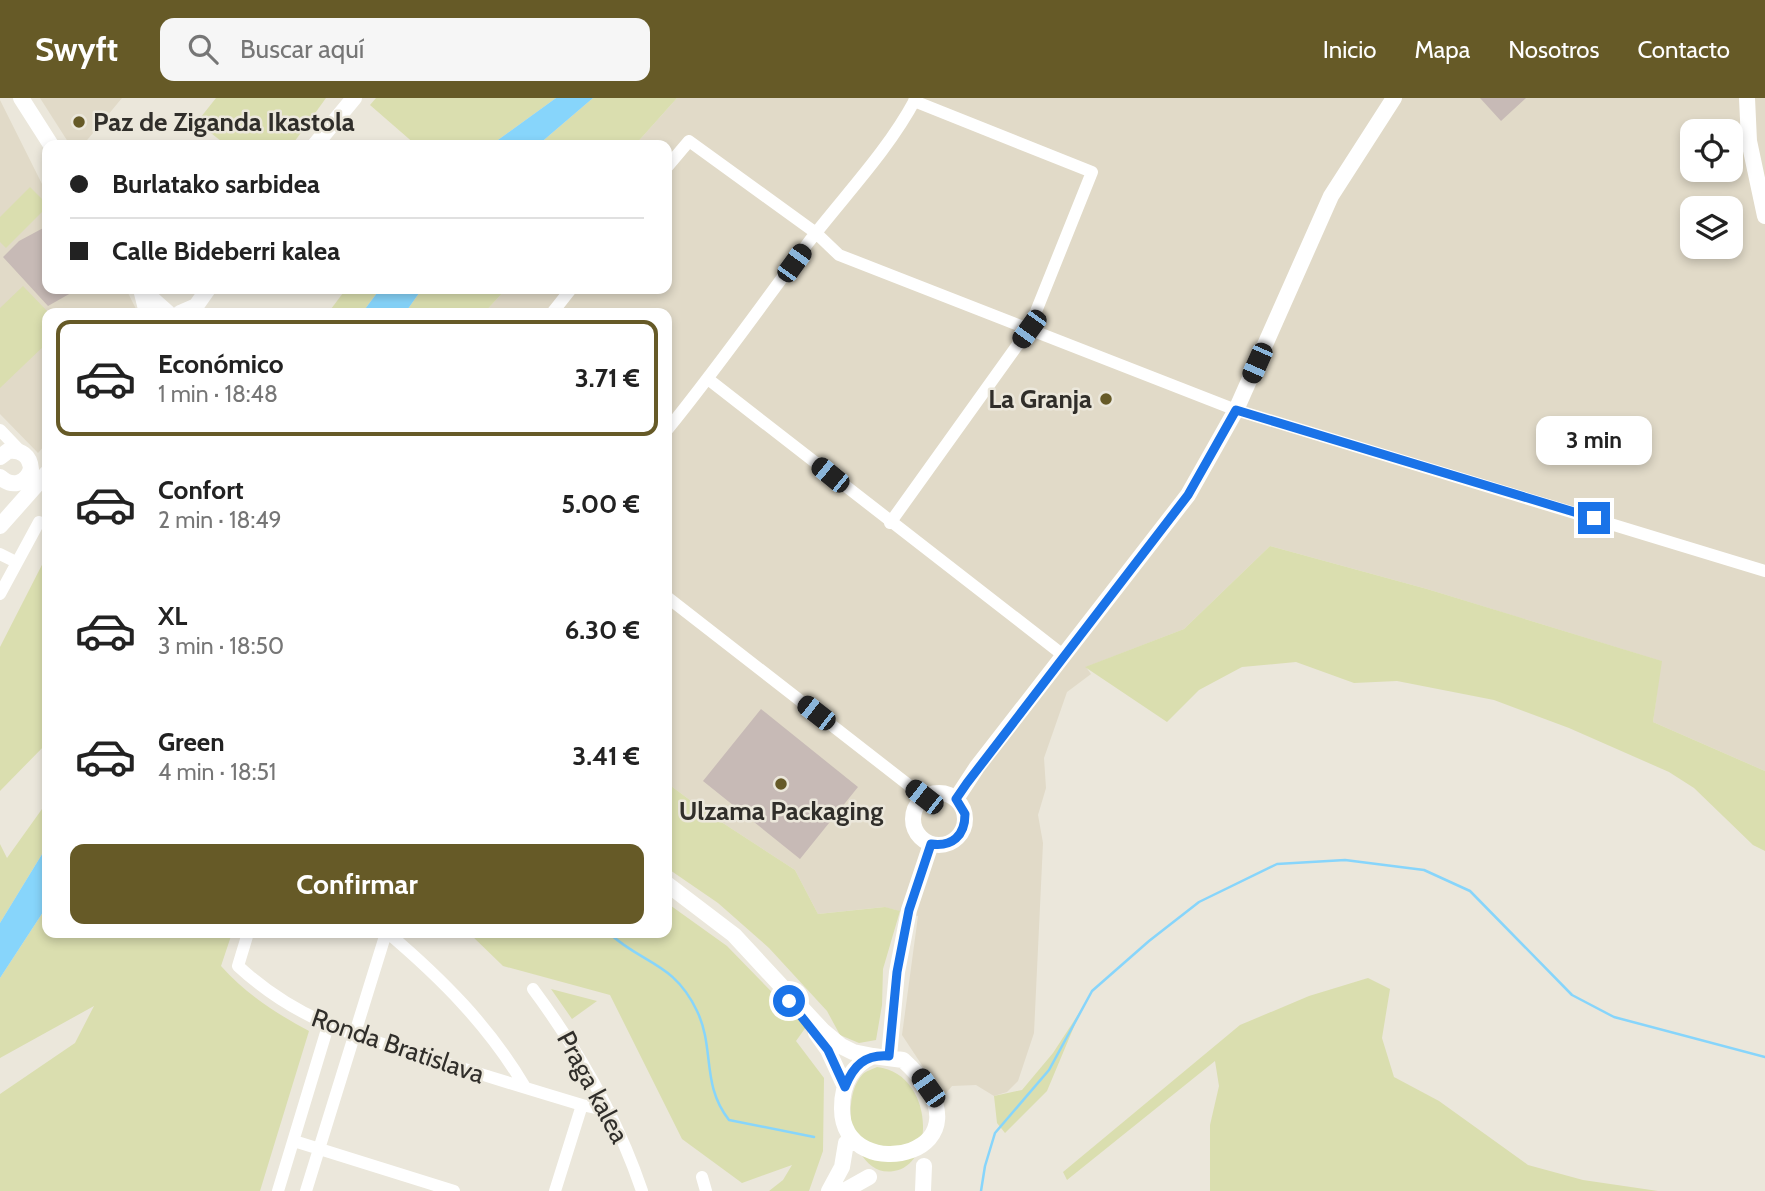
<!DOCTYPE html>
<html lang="es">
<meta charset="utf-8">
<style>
body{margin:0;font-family:Cabin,sans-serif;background:#f6f6f6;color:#222;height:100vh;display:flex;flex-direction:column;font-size:26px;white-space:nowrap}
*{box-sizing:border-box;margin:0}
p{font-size:23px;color:#767676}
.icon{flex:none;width:38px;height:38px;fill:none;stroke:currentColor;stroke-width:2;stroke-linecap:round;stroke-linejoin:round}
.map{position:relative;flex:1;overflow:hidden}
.details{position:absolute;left:42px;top:210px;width:630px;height:630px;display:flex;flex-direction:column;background:#fff;border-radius:14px;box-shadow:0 4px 10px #0003}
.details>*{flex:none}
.hud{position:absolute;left:42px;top:42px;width:630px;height:154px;border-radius:14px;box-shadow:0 4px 10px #0003;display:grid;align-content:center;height:154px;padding:0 28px;background:#fff}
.controls{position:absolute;left:1680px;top:21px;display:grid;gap:14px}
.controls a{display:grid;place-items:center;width:63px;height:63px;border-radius:14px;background:#fff;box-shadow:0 4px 10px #0003;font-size:35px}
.end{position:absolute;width:32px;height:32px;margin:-16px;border:9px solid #1a73e8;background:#fff;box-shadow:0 0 0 4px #fff}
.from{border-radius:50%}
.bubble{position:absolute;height:49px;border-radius:14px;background:#fff;box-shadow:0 4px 10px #0003;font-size:23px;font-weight:700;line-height:49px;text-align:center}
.car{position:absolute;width:21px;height:42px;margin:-21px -10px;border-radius:9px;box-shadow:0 0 5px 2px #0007;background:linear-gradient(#222 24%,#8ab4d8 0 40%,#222 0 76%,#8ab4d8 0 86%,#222 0)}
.hud b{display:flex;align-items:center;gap:24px;height:66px;font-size:26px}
.hud b+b{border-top:2px solid #e0e0e0}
.hud i{width:18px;height:18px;background:#222}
ul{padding:12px 0 0;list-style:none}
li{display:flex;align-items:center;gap:21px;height:116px;margin:0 14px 10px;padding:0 14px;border:4px solid transparent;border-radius:14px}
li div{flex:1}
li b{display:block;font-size:26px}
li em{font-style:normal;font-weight:700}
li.selected{border-color:#665a27}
li>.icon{width:63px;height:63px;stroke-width:1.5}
.button{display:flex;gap:14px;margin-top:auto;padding:14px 28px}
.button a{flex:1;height:80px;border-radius:14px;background:#665a27;color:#fff;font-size:28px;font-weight:700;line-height:80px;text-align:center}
header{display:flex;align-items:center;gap:42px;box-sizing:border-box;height:98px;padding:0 35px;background:#665a27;color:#fff}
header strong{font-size:33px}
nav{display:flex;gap:38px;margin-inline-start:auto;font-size:24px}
.search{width:490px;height:63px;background:#f6f6f6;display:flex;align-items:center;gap:18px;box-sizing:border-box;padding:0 24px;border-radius:14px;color:#767676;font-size:26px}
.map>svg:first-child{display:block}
</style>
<header>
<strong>Swyft</strong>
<div class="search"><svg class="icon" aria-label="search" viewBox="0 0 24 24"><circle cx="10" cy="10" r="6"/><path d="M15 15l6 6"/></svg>Buscar aquí</div>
<nav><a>Inicio</a><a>Mapa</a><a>Nosotros</a><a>Contacto</a></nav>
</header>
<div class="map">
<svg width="1765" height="1093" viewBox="0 0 1765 1093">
<rect width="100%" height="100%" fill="#ebe7db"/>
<path fill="#e1dac8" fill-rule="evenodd" d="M40 0H122L83 47H70Z
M677 0H1765V673L1653 624 1661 563 1427 491 1270 448 1184 531 1086 569 1091 576 1067 594 1044 660 1046 690 1038 717 1043 745 1034 935 1018 983 1007 994 994 998 976 987 952 988 943 999 902 937 918 818 884 809 818 816 795 772 706 714 667 685V215H484L506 191H667V47H635ZM1692 33H1731V72H1692ZM1692 110H1731V149H1692Z
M0 2 47 96V191H126L138 215H47V345L38 355 0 316Z"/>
<path fill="#dadeaf" d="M216 0H326L292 47H226L197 24Z
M376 0H556L491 47H416L370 7Z
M593 0H677L635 47H538Z
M30 89 47 106V109L6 150 0 144V119Z
M23 188 49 215 47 245 0 290V210Z
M346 191H380L362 215H328Z
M422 191H506L484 215H405Z
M1270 448 1427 491 1662 563 1653 624 1765 673V753L1753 747 1694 690 1669 674 1569 630 1494 602 1397 583 1354 585 1296 564 1242 569 1199 592 1167 624 1085 569 1184 531Z
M47 457V645L0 693V549Z
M667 685 706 714 795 772 818 816 885 809 900 813 883 871 882 907 876 942 859 945 840 937 827 913 769 850 718 805 667 770Z
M47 698V748L0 825V746L7 760 42 711Z
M667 805 727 848 806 929 796 943 824 980 823 1053 809 1093H769L783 1082 792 1067 742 1085 682 1041 610 897 503 868 469 835H667Z
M47 808V835H232L221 868C246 896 277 916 309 933L260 1093H0V996L75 945 94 908 0 960V880Z
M1368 880 1390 891 1382 940 1394 979 1439 1003 1528 1067 1583 1082 1658 1093H1210V1027L1219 988 1215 963 1067 1082 1063 1074 1240 927 1309 898Z
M551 891 597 903 572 921Z
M1081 912 1047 993 1005 1035 997 1025 994 998 1022 992 1053 955Z
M877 969C933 975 937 1066 894 1073 852 1081 838 1001 863 976 866 973 873 971 877 969Z"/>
<path fill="#87d5fb" d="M556 0H593L538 47H491Z
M380 191H422L405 215H362Z
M47 748V808L0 880V825Z"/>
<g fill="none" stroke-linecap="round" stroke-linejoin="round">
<path stroke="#87d5fb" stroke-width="2.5" d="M609 835C642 866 674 864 697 913 715 950 701 987 729 1022L814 1039
M981 1093 985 1068 995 1035 1049 972 1092 893 1149 843 1199 804 1277 766 1345 762 1424 772 1470 793 1572 897 1614 919 1765 959"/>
</g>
<path fill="#c7bab6" d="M1480 0H1526L1501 23Z
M47 128V191H78L48 208 3 159 19 143Z
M761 611 858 689 800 761 703 683Z"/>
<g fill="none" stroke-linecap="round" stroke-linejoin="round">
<path stroke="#fff" stroke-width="12" d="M667 69 689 43 816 135 839 157 1236 312 1765 473
M552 215 571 191
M708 281 1063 557
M0 332 21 354
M667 332C716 272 761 208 808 145 844 98 888 53 916 0
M890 425 1029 231 1092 74 914 3
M0 456 16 464
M0 496 39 424
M667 499 924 699
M248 835 238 868C299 924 356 938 433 961 483 977 532 992 582 1007L609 1013
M388 835C442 881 489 928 525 989
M533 891C579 953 617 1019 642 1093
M294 1043 454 1093
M702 1079 706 1093
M278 1093 328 928
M306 1093 386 835
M555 1093 582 1007"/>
<path stroke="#fff" stroke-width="16" d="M21 0 51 47
M1747 0 1749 43 1765 118
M315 47 354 0
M141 191 168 215
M141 191 147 215
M180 215 196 208
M195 215 196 208 208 191
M0 359 8 353C21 351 30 358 31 371 26 386 12 390 0 379
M0 428 47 375
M913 721a26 26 0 1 1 52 0a26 26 0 1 1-52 0Z
M956 701 977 669 1188 397 1236 312 1331 98 1394 0
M667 786 734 837 823 933 841 948 853 954 873 958
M816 935 828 952 845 989
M873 958 903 962C1007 1056 841 1093 842 1010 842 986 851 968 873 958Z
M889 958 897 874 909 812 931 746
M829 1093 842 1069 846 1045
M844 1093 869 1079
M923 1093 924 1068"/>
</g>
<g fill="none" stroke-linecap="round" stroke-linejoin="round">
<path stroke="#1a73e8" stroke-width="9" d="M789 903 828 952 845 989C853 968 865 956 889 958L897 874 909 812 931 746C952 749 965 738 965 716L956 701 967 685 1188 397 1236 312 1594 420"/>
</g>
<g fill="#665a27" stroke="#ebe7db" stroke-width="2.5">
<circle cx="79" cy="24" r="7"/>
<circle cx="1106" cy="301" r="7"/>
<circle cx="781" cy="686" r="7"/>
</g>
<g text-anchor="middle" stroke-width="5" stroke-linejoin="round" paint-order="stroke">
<g font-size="26" font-weight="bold" fill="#302e2a" stroke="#ebe7db" text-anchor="start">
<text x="93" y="33">Paz de Ziganda Ikastola</text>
<text x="1092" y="310" text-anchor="end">La Granja</text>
<text x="781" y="722" text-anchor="middle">Ulzama Packaging</text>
</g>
<g font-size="26" fill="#302e2a" stroke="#ebe7db">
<text transform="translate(398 948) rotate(19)" y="9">Ronda Bratislava</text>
<text transform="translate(593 989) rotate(62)" y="9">Praga kalea</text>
</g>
</g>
</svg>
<div class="controls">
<a><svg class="icon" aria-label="locate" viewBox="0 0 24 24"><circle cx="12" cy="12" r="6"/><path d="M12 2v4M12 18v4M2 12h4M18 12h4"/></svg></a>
<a><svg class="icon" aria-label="layers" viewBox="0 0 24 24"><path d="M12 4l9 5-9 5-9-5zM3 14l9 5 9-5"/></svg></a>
</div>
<i class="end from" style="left:789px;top:903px"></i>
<i class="end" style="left:1594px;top:420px"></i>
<div class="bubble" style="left:1536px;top:318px;width:116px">3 min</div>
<i class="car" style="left:794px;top:165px;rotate:36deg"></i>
<i class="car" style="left:1029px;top:231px;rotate:216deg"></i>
<i class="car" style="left:1257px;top:265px;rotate:204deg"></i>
<i class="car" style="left:830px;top:377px;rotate:309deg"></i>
<i class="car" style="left:816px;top:615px;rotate:308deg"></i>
<i class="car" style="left:924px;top:699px;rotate:308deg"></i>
<i class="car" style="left:928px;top:990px;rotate:325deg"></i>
<div class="hud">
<b><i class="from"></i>Burlatako sarbidea</b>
<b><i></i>Calle Bideberri kalea</b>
</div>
<section class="details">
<ul>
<li class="selected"><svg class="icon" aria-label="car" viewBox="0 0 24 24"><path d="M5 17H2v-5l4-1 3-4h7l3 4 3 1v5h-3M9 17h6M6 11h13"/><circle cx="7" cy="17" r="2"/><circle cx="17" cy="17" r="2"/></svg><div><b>Económico</b><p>1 min · 18:48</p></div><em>3.71 €</em></li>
<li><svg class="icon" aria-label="car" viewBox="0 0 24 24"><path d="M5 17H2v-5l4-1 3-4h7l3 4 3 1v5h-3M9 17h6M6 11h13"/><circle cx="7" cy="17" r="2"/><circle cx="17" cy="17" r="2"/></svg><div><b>Confort</b><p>2 min · 18:49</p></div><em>5.00 €</em></li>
<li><svg class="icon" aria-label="car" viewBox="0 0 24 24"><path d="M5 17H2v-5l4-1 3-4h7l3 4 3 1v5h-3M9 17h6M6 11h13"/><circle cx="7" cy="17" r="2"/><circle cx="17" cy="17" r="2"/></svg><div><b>XL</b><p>3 min · 18:50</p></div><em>6.30 €</em></li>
<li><svg class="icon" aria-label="car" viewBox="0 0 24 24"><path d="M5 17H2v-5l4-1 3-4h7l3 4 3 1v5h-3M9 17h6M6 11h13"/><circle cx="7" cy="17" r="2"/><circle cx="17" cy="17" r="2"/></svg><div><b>Green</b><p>4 min · 18:51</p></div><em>3.41 €</em></li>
</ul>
<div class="button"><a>Confirmar</a></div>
</section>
</div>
